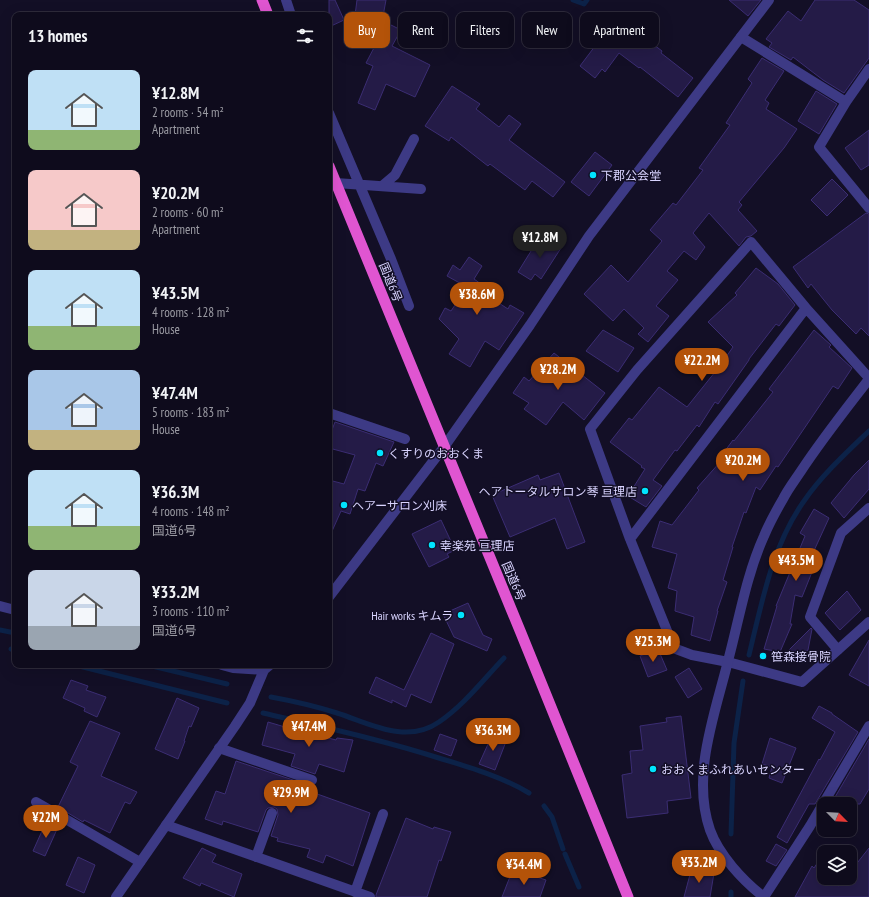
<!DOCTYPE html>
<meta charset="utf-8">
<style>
body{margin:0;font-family:"PT Sans Narrow","Noto Sans JP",sans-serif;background:#1c1929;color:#f1f3f6;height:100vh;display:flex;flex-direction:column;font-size:15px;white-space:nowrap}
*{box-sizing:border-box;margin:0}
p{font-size:13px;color:#9b9ba3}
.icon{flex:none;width:22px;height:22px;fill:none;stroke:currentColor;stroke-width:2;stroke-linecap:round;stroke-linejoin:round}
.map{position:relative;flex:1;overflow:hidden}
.details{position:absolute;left:12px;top:12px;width:320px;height:656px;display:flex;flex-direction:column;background:#0e0b1c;border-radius:8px;box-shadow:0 4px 16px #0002,0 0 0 1px #2e2b3b}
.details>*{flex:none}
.guide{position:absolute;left:344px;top:12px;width:380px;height:36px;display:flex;gap:8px}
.needle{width:26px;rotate:114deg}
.tools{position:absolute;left:817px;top:797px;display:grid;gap:8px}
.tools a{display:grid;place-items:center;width:40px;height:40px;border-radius:8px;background:#0e0b1c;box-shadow:0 4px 16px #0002,0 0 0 1px #2e2b3b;font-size:20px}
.price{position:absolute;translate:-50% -34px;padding:0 9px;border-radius:14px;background:#b45309;color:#fff;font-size:13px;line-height:26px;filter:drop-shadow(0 1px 2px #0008)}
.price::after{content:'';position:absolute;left:50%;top:24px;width:12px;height:9px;margin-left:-6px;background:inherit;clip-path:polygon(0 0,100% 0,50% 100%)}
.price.active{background:#222;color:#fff}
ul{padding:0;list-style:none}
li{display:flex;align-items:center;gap:12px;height:100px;padding:0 16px}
li span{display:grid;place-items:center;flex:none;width:112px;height:80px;border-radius:8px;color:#555}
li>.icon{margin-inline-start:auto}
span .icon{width:48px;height:48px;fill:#fffc;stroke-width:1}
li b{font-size:17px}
h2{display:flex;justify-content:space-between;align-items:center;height:48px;padding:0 16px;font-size:17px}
.tag{padding:0 14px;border-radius:8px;background:#0e0b1c;box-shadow:0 4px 16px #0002,0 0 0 1px #2e2b3b;font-size:14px;line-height:36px}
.tag.active{background:#b45309;color:#fff}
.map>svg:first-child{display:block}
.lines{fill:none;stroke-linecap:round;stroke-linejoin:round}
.stream{stroke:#0c2248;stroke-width:5}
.building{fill:#241b47;stroke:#3b2d73}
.minor{stroke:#3d3a85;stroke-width:10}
.tertiary{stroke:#3d3a85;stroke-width:10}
.trunk{stroke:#e055d1;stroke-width:11}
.poi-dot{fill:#00e5ff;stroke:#130f26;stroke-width:1.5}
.labels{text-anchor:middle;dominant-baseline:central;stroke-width:3;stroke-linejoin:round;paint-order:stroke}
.poi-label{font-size:12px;fill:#d9d4ff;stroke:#130f26;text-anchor:start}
.street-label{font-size:12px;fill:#d9d4ff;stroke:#130f26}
</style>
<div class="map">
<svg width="869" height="897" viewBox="0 0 869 897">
<rect width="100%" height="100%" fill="#130f26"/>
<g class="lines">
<!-- stream -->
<path class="stream" d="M573,0L584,4L587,0
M0,630L15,633
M11,649L15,650
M749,655C762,602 772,546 804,501C822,475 846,453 869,431
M75,665L227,703
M148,665L227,684
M271,697C293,701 315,706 337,713C369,723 406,745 439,722C464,705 483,680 504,658
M263,713C323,727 383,740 442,759C472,768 502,777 529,793
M544,806L552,817L563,849
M731,834L734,743L743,681
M565,854L579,887
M731,897V892"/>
</g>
<!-- building -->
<path class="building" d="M329,0H335L344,20L329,27Z
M357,0H386L381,27L354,23Z
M729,0H761L748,16Z
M815,0H854L869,10V58L844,93L823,80L793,57L791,60L769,47L772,43L766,39L788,11L801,21Z
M617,17L662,51L661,53L693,78L678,97L640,67L639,68L619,53L605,72L602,69L595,78L580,66Z
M387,23L401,30L392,46L430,65L415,97L386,84L375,110L358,103L373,66L366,63Z
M762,58L784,71L765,100L769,103L766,109L797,129L784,148L739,202L742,205L738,210L757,231L751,236L746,237L739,246L709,213L693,233L705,247L696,260L684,251L667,271L678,280L656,306L669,316L648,342L638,334L644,328L624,309L613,321L584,294L611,265L628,282L662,241L650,230L673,203L676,205L703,170L699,168L730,125L726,123L752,83L748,79Z
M452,86L480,104L476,109L499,127L509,115L521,124L509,140L565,182L553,197L532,181L525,190L490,164L488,166L451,137L449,141L425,126Z
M816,91L837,104L819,134L798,121Z
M869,130V165L861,170L845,148Z
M595,152L612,165L589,196L571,182Z
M832,179L848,195L827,216L811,200Z
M866,213L869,214V336L861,328L856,334L832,310L811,284L808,288L793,267Z
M541,235L561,248L541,279L535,274L531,280L518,272Z
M469,257L482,266L474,279L488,289L485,294L508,309L510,305L524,313L499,350L485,341L470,367L449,354L459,339L439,319L445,308L451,311L467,287L447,276L453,265L460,270Z
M756,268L778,284L795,305L779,326L776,324L749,359V360L718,404L715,402L699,427L697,425L677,451L675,450L653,480L662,486L646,507L628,496L645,469L641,467L642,466L610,442L629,418L632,420L659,387L687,407L719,367L733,347L708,322L737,295L735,293Z
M603,330L634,348L618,372L586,351Z
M814,330L831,345L829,347L852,368L838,389L833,386L778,467L776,466L760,490L756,487L746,513L744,512L732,547H733L723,580L727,582L717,611H718L710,641L691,635L694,617L675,611L677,591L668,588L677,554L652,547L660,521L672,525L699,490L697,488L721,461L719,459L733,440L734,441L773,392L769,389Z
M554,353L605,393L584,420L563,402L546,425L524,409L529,403L513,393L524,377L529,381Z
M335,422L394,442L383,466L376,463L365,491L358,489L350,514L341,511L329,538V480L344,484L355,455L329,448V438Z
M869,460V489L844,518L831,503L854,475Z
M559,473L585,542L567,549L555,518L510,537L492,495L538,475L540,480Z
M814,509L829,518L812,555L804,564L812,572L802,597L795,595L790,624H792L780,652L764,649L777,606H776L805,536L800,533Z
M441,520L455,550L447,554L449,557L429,567L412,534Z
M847,591L861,610L840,630L825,613Z
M468,603L483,635L492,639L487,651L454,637L443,614Z
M811,628L812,629L808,650L796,659L783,656Z
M431,633L454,644L431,703L411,694L406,707L392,700V703L369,693L376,677L404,690Z
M869,640V686L849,675Z
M658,649L667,670L648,677L640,656Z
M689,668L702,689L688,698L675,677Z
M71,680L88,686L86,690L106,697L97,717L84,711L85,708L63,698Z
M177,698L199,708L191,727L189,726L184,741H185L178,759L155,749Z
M819,706L832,713V714L858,732L815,804H809L787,843L777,837L819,759L820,760L835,732L812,718Z
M681,716L691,798L667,801L668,813L627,818L622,775L632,773L630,751L643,750L640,726L667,722L666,718Z
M90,721L120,733L101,776L137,792L130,804L125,802L110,833L84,820L83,822L58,807L78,766L70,762Z
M268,722L302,732V731L336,740L337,738L353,740L344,772L319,764L315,774L291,766L295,754L262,745Z
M493,733L507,739L495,770L479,764Z
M440,734L457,740L451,756L434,750Z
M770,738L796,748L782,783L769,778L772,767L762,764Z
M869,739V789L860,804H831Z
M236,761L311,786L309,791L370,813L353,866L326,855L323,863L307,857L310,849L277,841L278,838L271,836L278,815L277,809L274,807L268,808L266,810L258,832L223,821L222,825L205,819L216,791L225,794Z
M406,818L433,829L434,827L451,832L441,861L439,860L427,897H376V895Z
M46,822L58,827L45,856L33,851Z
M776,844L787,850L776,866L766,861Z
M202,848L216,855L212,862L242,874L234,897L201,883L200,886L183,878Z
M869,848V897H795L812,866L814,868L824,853V878H828L839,886L846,878H850V872Z
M78,857L95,865L84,893L66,885Z
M692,867L714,873L710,897H684Z
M513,869L546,880L540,897H502Z"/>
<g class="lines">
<!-- minor -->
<path class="minor" d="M286,0L291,15
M741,37L846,102
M869,69L846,102L819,147L869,208
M329,113L391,259L409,306
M336,183L421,189
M382,186L395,175L414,139
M869,378L806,308L751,242L637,370L590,429L630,539L672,643L676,649L692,655L728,662L802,682L869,622
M329,413L405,439
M630,539L806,308
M838,650L810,617L841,533L869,508
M219,748L312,780
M36,802L140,862
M166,825L370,897
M256,857L272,813
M355,892L383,814
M764,897L810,826L869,726"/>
<!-- tertiary -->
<path class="tertiary" d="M329,597L444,447L530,325L589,236L769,0
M0,606L15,610
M222,665L233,668L264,670
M116,897L235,726L250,703L264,670L270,665
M764,897C743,881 719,855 710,830C691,775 715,714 728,661C739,620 746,576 764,536C769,524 776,511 783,499C788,489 795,480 801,471C822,439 846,409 869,379"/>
<!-- trunk -->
<path class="trunk" d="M262,0L268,15
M329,166L521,633L628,897"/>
</g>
<!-- markers -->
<g class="poi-dot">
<circle cx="593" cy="175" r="4"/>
<circle cx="380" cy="453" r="4"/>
<circle cx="645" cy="491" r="4"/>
<circle cx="344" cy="505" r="4"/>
<circle cx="432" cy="545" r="4"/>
<circle cx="461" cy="615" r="4"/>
<circle cx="763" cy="656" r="4"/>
<circle cx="653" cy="769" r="4"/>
</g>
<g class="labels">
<!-- poi labels -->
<g class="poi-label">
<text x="601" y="175">下郡公会堂</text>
<text x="388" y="453">くすりのおおくま</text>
<text x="637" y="491" text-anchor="end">ヘアトータルサロン琴 亘理店</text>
<text x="352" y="505">ヘアーサロン刈床</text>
<text x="440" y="545">幸楽苑 亘理店</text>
<text x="453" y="615" text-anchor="end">Hair works キムラ</text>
<text x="771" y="656">笹森接骨院</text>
<text x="661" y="769">おおくまふれあいセンター</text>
</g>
<!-- street labels -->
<g class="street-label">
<text transform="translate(391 282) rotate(68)">国道6号</text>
<text transform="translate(514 581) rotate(67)">国道6号</text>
</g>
</g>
</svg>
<div class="tools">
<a><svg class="needle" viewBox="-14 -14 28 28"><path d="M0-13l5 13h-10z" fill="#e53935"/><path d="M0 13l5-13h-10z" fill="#9b9ba3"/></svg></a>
<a><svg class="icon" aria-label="layers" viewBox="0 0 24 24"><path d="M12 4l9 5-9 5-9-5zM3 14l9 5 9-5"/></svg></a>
</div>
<b class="price active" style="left:540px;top:259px">¥12.8M</b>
<b class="price" style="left:477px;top:316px">¥38.6M</b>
<b class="price" style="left:702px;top:382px">¥22.2M</b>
<b class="price" style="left:558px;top:391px">¥28.2M</b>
<b class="price" style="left:743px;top:482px">¥20.2M</b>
<b class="price" style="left:796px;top:582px">¥43.5M</b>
<b class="price" style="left:653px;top:663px">¥25.3M</b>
<b class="price" style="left:309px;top:748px">¥47.4M</b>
<b class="price" style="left:493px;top:752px">¥36.3M</b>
<b class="price" style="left:291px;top:814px">¥29.9M</b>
<b class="price" style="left:46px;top:839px">¥22M</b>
<b class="price" style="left:699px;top:884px">¥33.2M</b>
<b class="price" style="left:524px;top:886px">¥34.4M</b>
<div class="guide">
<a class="tag active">Buy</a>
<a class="tag">Rent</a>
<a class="tag">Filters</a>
<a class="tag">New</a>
<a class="tag">Apartment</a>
</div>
<section class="details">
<h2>13 homes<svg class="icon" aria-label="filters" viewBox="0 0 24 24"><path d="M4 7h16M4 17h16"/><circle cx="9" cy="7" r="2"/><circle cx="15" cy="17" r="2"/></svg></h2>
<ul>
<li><span style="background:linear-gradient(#bfe0f5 75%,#8fb573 0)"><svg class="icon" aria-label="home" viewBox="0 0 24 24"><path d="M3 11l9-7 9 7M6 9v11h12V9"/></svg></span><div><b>¥12.8M</b><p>2 rooms · 54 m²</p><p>Apartment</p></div></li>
<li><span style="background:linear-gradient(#f6c9c9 75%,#c2b280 0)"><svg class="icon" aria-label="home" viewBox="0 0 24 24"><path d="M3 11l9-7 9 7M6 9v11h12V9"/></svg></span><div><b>¥20.2M</b><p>2 rooms · 60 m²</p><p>Apartment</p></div></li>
<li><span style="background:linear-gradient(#bfe0f5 70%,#8fb573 0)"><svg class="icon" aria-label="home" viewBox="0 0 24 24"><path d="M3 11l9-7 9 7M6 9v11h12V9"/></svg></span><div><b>¥43.5M</b><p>4 rooms · 128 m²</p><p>House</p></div></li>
<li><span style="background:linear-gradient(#a9c7e8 75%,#c2b280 0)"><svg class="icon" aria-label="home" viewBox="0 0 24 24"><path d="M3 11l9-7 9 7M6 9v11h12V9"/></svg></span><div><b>¥47.4M</b><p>5 rooms · 183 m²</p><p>House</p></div></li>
<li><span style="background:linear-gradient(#bfe0f5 70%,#8fb573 0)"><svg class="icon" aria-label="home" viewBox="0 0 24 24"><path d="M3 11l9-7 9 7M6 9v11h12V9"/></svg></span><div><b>¥36.3M</b><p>4 rooms · 148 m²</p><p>国道6号</p></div></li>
<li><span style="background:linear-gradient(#c9d6e8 70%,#9aa5b1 0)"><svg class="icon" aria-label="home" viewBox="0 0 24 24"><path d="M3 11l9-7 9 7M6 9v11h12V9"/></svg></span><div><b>¥33.2M</b><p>3 rooms · 110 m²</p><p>国道6号</p></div></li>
</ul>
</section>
</div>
